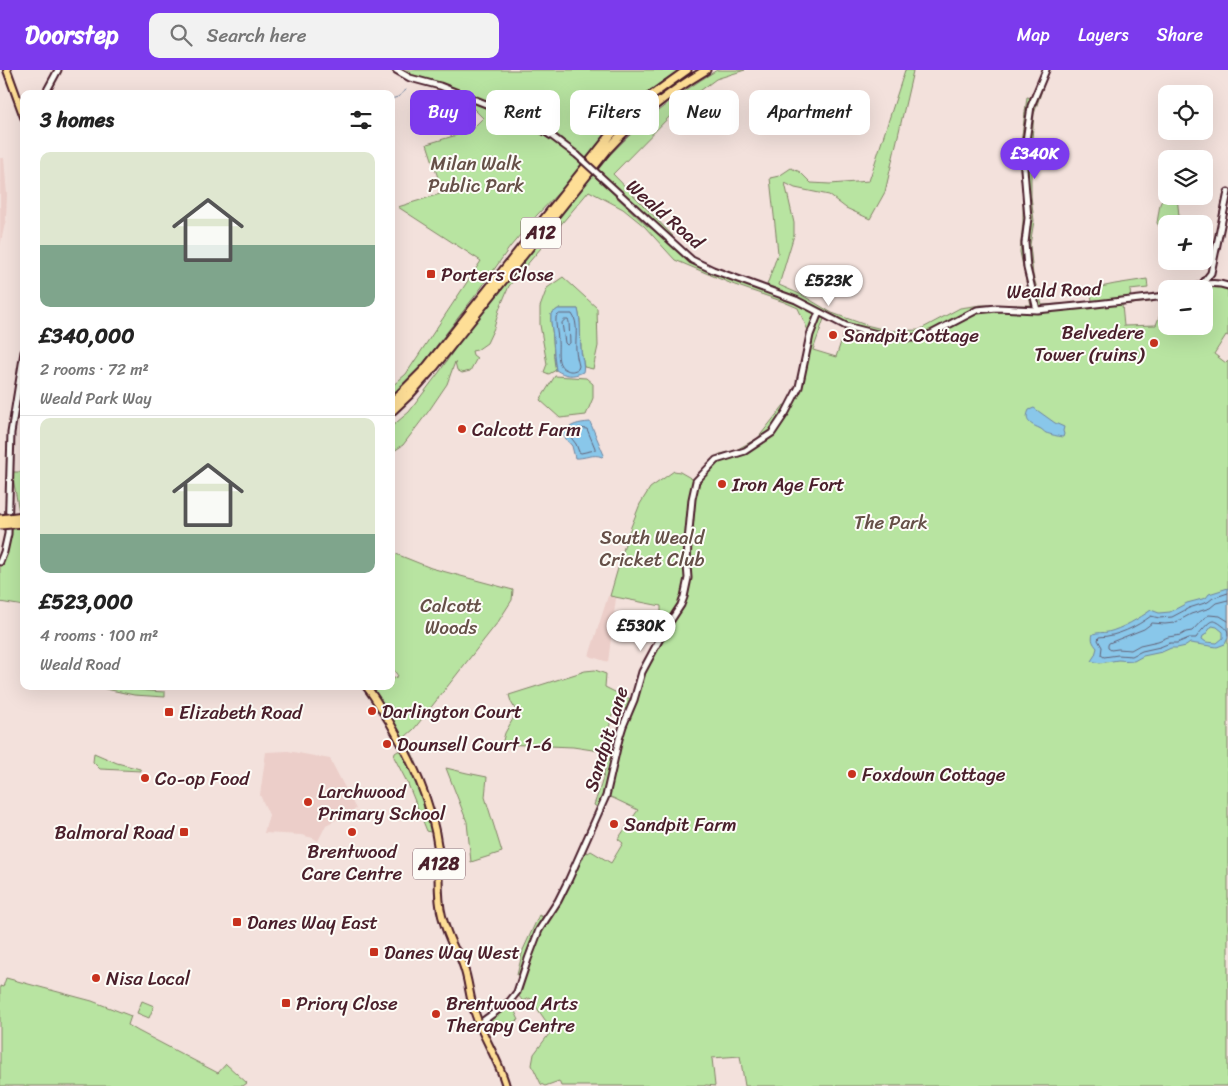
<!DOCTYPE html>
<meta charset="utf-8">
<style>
body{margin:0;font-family:Sriracha,sans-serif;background:#f2f2f2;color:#222;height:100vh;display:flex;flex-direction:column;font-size:19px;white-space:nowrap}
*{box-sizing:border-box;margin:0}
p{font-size:16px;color:#767676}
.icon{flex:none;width:28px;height:28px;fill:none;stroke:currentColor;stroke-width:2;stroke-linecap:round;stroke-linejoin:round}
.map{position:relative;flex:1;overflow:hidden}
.drawer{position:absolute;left:20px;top:20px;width:375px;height:600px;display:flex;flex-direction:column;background:#fff;border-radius:10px;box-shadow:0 5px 20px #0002}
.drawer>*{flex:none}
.guide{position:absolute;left:410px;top:20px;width:475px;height:45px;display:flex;gap:10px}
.fabs{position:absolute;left:1158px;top:15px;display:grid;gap:10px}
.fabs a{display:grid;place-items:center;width:55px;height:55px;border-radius:10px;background:#fff;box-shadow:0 5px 20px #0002;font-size:25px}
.price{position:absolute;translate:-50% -42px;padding:0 11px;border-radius:18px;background:#fff;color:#222;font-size:16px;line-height:32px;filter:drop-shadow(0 1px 2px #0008)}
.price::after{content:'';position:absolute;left:50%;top:30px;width:15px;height:11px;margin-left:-8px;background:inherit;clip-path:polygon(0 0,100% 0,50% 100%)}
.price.active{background:#7c3aed;color:#fff}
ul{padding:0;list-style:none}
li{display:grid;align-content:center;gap:10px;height:265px;padding:0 20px}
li+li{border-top:1px solid #e0e0e0}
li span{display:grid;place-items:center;height:155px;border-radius:10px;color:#555}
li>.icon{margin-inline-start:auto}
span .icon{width:90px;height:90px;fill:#fffc;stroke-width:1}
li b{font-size:21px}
h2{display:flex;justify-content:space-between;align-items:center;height:60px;padding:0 20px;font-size:21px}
.pill{padding:0 18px;border-radius:10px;background:#fff;box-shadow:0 5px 20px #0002;font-size:18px;line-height:45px}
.pill.active{background:#7c3aed;color:#fff}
header{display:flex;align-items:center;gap:30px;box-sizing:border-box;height:70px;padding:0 25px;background:#7c3aed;color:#fff}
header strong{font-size:24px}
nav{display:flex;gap:28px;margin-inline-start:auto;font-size:18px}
.search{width:350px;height:45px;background:#f2f2f2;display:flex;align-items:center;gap:12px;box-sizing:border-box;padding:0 18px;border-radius:10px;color:#767676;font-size:19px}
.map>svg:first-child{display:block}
.built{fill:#eccec9}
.green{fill:#b8e4a1;stroke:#818266;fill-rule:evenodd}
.water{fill:#89c7ea;stroke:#70849e;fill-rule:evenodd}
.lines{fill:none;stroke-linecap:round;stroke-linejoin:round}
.shore{stroke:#636277;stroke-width:1}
.stream{stroke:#70849e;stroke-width:1}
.minor-casing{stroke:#4a1f2b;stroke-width:9}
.major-casing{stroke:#4a1f2b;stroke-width:10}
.highway-casing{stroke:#4a1f2b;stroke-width:11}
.minor{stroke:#fdfcf7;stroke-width:5}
.major{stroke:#fede96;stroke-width:6}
.highway{stroke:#fede96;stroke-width:7}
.minor-bridge-casing{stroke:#4a1f2b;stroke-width:9;stroke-linecap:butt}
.highway-bridge-casing{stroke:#4a1f2b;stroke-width:11;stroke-linecap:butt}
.minor-bridge{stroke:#fdfcf7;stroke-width:5}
.highway-bridge{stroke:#fede96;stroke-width:7}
.poi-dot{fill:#c8321e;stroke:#fdfcf7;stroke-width:2}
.labels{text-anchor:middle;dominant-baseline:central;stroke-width:4;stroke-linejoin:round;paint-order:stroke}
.shield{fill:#fdfcf7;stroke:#806168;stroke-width:1}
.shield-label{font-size:18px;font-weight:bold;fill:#4a1f2b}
.park-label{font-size:19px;fill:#665048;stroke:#fdfcf7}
.street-label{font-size:19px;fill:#4a1f2b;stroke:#fdfcf7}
.poi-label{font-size:19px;fill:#4a1f2b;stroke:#fdfcf7;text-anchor:start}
</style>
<header>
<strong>Doorstep</strong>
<div class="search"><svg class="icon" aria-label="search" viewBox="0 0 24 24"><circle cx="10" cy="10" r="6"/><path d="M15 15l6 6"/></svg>Search here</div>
<nav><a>Map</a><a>Layers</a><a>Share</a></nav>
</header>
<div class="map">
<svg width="1228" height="1016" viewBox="0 0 1228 1016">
<rect width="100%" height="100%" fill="#f3e1dc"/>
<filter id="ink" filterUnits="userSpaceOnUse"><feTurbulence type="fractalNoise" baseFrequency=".02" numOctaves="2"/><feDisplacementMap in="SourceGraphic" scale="10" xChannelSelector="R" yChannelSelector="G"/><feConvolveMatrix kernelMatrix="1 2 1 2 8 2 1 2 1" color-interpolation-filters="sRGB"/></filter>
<g filter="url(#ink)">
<!-- built -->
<path class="built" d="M0,88H4L7,125L6,149L0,176Z
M608,526L616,528L608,592L589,586Z
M288,681L330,689L356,739L326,755L318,771L313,768L301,765L264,763L269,745L260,725L266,682Z"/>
<!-- green -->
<path class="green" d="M396,0H680C661,12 642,25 627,41C612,56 599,72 586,89L558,65L547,58L539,63C555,71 568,81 582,94L561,120L537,145L510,177L481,218L421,296L397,324L391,328V317L406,304L481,191L398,137L443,123L427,74L470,61L483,48L473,38L465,34L468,27L418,11Z
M717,0H745L716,9L681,35L613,104L673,166L671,168L654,154L597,99C632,59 672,27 717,0Z
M905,0H911L913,1L885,122L870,149L846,138L829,125L795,118L785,113L794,153V165L779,215L802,225L832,243L866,255L890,261L919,260L960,238L981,235H1031L1020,182L1023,151V126L1019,88L1027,27L1032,28L1038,17H1043L1034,44L1031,83V126L1034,151L1030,175L1033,205L1042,235L1092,232L1091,219L1115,214L1147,209L1148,218L1130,220L1131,231L1153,229L1151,232L1122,235L1124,256L1156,255L1165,232L1164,229H1166V256H1204V235L1207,236L1210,232L1212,216L1216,210L1228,213V266L1226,265L1214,284L1226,293L1228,291V1016H875L873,1015L871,1016H745L740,986L712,988L715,1016L706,1015L704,1016H561L559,1011L545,1016L541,1014L532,995L534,984L552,960L530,928L523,931L517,924L521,911L517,905L523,880L539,845L546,849L558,831L582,779L588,783L591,781L611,793L623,773L618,769L638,740L613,728L606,726L600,739L594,735C600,718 607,701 606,682L573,677L502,674L505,663L514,647L515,639L511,632L509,625L585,601L595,600L606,604L605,617L623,626L634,630L642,602L664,561L661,549V536L610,526L627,467L640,434L650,418L674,401L680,402L694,410L702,402L706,395L720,384L734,381L758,368L784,335L790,336L799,317L810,265L798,238L784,232L732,214L675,190L644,156L623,139L589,121L509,216L499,240L494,258L487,273L477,280L472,281L473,285L477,288L470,301L462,303L457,300L455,292L447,314L428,342L403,375L391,383V357L409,342L440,301L458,274L591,103L645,154L667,170L683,185L693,192L777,226L778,219L767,215L778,183L770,108L779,106L791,98L800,102L811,113L830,114L869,111ZM825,246L846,257L836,287L813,280ZM630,638L615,683L606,682L605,677L612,645L622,639Z
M1166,123V126H1177L1179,146L1178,150L1192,154H1166V180H1163C1163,170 1163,161 1157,153L1160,134Z
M563,207L597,238L598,276L593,299L584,297L581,280L580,250L578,239H558L551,244C550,253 553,261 553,270C554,280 553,289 556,300L549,304L544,302L547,294L540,255V237L547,218Z
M555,306L586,308L593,314V328L586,345L560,348L540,330Z
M12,402H24V441L19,442Z
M24,456V536L0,532V497L7,481L11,458Z
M391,482L431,498L513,520L512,530L498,552L414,659L405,667L416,692H414L403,677L372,623L382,616H391V610L398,606L391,596Z
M92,616C116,616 141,621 165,622V627L134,625Z
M398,681H402L422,726L424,739L432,760L430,762L427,761L408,714L394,687L395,683Z
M94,683L117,693L140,699L141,701L100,699L93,692Z
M446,698L467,703L487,707L485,727L502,782L471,792L467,752Z
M6,908L92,931L131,946L128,955L138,961L218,1003L226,994L247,1013L243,1016H0V916L3,917Z
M142,931L154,936L149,948L137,943Z
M510,931L519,950L483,963L479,954Z"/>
<!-- water -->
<path class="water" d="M558,239H578C581,252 580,265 581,279C581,287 585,294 583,302C573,307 565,306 556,300C554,289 554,280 553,270C553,261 550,253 551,244Z
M1034,338L1055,353L1064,357L1063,361L1064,364L1063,367C1060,367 1049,364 1046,363C1044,362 1042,359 1039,358C1030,354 1024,351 1029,340Z
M590,352L604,385L602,387C594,383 584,389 575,388L572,376L565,368L562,363C572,354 578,353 590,352Z
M1228,518V568L1225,574L1217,577L1190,573L1186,576L1177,578H1171L1162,582L1143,586L1134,591L1118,590L1100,593L1091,591L1095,585L1097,578C1093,573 1091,570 1093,564C1098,562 1103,563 1108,562C1121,559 1140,548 1151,540L1159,543L1170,542L1187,533L1206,528L1209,524ZM1212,556L1217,557L1223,562V568L1217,573L1206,572L1202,569L1203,566L1205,565Z"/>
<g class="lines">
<!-- shore -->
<path class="shore" d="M560,244H572C579,253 575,269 576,280C576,285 578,291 579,296L578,299C574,301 571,302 567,300C555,296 559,280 558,271C558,263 555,255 556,247Z
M565,250H568L569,252L570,273L567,275L565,273L562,253Z
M579,358L587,359L595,378V380L581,383L579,382L576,374L569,365L573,361Z
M1228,523L1213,528L1208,532L1189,538L1172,547L1159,548L1151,546C1136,557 1118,566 1099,567L1098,570L1102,577L1101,585L1104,587L1118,585L1132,586L1142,581L1160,577L1170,573H1177L1189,568H1196C1198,565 1200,562 1203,559C1211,550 1213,548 1223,556C1227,559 1228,560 1228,566
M1228,530L1216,533L1210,538L1191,544L1174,553L1165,554L1152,553L1144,559L1109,573L1108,575V578L1111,580L1118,579L1131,580L1140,575L1158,571L1168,567L1181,565L1186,562L1192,561L1204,548L1209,545L1220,546L1228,551"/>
<!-- stream -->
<path class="stream" d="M391,29L398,27L406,20"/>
<defs>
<path id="minor" d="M396,0L410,8L440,16L491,36L538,57L553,67L577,85
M45,24L58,0
M600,106L692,190L713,200L796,230L846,256L885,266L912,268L931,264L977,240L997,238L1037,240L1087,235L1166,226
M1203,213L1211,203L1228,122
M1190,219C1203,214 1214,211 1228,216
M1037,240L1027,198L1025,173L1028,148L1024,99L1025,78L1031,36L1046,0
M0,492L4,482L8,464L11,363L24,282
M479,954L509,932L517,922L528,889L539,860L558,831L569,809L606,726L619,669L623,656L634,630L642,602L664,561L681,535L684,527L688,508L687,495L688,471L692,429L696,411L716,390L745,381L772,363L786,342L799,317L810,265L819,242"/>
<path id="major" d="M7,0L24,47
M366,616C375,627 381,639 389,651C412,691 432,732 438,778C440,800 436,824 442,846C445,857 449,868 454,878C458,883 461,888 463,895C469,910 469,927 475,943C483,968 499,990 506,1016"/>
<path id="highway" d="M391,333L425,299L610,66L629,45L652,25L687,0
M391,342L410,324L434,297L607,80C635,49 669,22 706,0"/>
</defs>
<!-- minor casing -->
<use href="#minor" class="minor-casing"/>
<!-- major casing -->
<use href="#major" class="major-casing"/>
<!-- highway casing -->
<use href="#highway" class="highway-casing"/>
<!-- minor -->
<use href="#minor" class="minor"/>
<!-- major -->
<use href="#major" class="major"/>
<!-- highway -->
<use href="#highway" class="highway"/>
<defs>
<path id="minor-bridge" d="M577,85L600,106"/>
<path id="highway-bridge" d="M0,449L24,446
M0,455L24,453"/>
</defs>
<!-- minor-bridge casing -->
<use href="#minor-bridge" class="minor-bridge-casing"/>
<!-- highway-bridge casing -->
<use href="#highway-bridge" class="highway-bridge-casing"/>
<!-- minor-bridge -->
<use href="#minor-bridge" class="minor-bridge"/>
<!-- highway-bridge -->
<use href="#highway-bridge" class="highway-bridge"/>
</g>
</g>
<!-- markers -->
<g class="poi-dot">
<rect x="426" y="199" width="10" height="10" rx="2.5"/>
<circle cx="833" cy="265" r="5"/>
<circle cx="1154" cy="273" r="5"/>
<circle cx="462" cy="359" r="5"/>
<circle cx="722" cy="414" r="5"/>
<circle cx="372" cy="641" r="5"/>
<rect x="164" y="637" width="10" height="10" rx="2.5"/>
<circle cx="387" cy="674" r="5"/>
<circle cx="852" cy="704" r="5"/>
<circle cx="145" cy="708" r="5"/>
<circle cx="308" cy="732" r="5"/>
<circle cx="614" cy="754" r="5"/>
<rect x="179" y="757" width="10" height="10" rx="2.5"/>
<circle cx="352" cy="762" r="5"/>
<rect x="232" y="847" width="10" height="10" rx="2.5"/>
<rect x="369" y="877" width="10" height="10" rx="2.5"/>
<circle cx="96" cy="908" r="5"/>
<rect x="281" y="928" width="10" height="10" rx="2.5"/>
<circle cx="436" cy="944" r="5"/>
</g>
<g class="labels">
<!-- shield labels -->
<g class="shield">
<rect x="521" y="147.5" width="40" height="31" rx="4"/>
<rect x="413" y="778.5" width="52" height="31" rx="4"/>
</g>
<g class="shield-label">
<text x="541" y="163">A12</text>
<text x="439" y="794">A128</text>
</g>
<!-- park labels -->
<g class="park-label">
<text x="476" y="93">Milan Walk<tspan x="476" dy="22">Public Park</tspan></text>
<text x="891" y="452">The Park</text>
<text x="652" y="467">South Weald<tspan x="652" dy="22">Cricket Club</tspan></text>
<text x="451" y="535">Calcott<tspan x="451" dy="22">Woods</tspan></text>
</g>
<!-- street labels -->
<g class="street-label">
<text transform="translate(665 144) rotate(41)">Weald Road</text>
<text transform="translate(1054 220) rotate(-2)">Weald Road</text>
<text transform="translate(606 669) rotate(-73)">Sandpit Lane</text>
</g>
<!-- poi labels -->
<g class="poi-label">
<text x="441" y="204">Porters Close</text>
<text x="1144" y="262" text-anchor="end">Belvedere<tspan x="1144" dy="22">Tower (ruins)</tspan></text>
<text x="843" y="265">Sandpit Cottage</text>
<text x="472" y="359">Calcott Farm</text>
<text x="732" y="414">Iron Age Fort</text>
<text x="382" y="641">Darlington Court</text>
<text x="179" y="642">Elizabeth Road</text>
<text x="397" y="674">Dounsell Court 1-6</text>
<text x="862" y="704">Foxdown Cottage</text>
<text x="155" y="708">Co-op Food</text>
<text x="318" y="721">Larchwood<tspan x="318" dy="22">Primary School</tspan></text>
<text x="624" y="754">Sandpit Farm</text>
<text x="174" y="762" text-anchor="end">Balmoral Road</text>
<text x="352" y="781" text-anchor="middle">Brentwood<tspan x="352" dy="22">Care Centre</tspan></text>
<text x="247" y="852">Danes Way East</text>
<text x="384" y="882">Danes Way West</text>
<text x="106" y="908">Nisa Local</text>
<text x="296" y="933">Priory Close</text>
<text x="446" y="933">Brentwood Arts<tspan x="446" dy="22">Therapy Centre</tspan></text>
</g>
</g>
</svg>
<div class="fabs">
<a><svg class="icon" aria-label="locate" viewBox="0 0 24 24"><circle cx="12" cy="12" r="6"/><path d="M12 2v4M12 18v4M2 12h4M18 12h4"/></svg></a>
<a><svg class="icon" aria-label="layers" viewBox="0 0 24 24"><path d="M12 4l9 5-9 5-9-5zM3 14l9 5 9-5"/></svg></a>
<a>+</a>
<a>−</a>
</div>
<b class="price active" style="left:1035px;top:110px">£340K</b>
<b class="price" style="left:829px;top:237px">£523K</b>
<b class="price" style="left:641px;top:582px">£530K</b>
<div class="guide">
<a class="pill active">Buy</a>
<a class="pill">Rent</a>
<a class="pill">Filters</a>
<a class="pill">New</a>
<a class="pill">Apartment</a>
</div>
<section class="drawer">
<h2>3 homes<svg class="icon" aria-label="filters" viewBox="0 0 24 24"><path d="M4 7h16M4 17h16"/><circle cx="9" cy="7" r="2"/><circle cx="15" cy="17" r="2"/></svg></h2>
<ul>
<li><span style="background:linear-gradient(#dfe7d0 60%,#7fa58c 0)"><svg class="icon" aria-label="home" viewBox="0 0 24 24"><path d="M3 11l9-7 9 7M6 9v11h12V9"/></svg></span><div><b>£340,000</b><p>2 rooms · 72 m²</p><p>Weald Park Way</p></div></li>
<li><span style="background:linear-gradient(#dfe7d0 75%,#7fa58c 0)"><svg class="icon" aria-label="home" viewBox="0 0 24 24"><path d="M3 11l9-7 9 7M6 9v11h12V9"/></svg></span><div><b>£523,000</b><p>4 rooms · 100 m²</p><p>Weald Road</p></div></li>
</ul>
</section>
</div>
